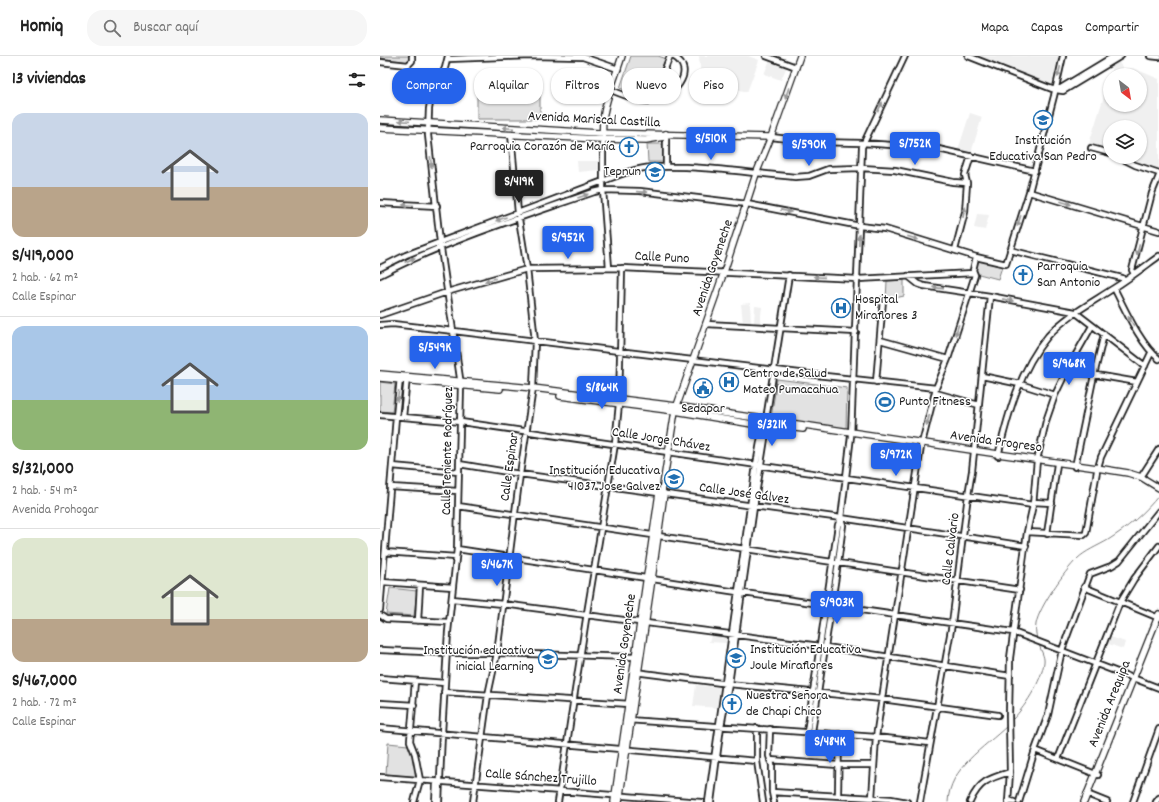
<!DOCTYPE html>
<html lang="es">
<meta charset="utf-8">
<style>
body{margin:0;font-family:Dekko,sans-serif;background:#f6f6f6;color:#222;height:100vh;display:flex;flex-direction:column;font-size:15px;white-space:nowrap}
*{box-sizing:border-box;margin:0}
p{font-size:13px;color:#767676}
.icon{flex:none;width:22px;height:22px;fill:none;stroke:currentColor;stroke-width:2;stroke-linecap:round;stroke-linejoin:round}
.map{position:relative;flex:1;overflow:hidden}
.panel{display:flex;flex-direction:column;background:#fff;width:380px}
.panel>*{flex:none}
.guide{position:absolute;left:12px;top:12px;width:380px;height:36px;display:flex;gap:8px}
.needle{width:26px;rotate:149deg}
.tools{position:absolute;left:723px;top:12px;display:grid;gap:8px}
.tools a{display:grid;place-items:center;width:44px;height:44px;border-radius:50%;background:#fff;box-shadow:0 1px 3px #0004;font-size:20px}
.price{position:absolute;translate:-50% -34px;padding:0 9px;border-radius:4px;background:#2563eb;color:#fff;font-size:13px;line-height:26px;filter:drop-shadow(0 1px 2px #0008)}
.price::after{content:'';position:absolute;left:50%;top:24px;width:12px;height:9px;margin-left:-6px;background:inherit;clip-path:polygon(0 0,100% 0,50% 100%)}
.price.active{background:#222;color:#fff}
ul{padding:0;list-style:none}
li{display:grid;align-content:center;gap:8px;height:212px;padding:0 12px}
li+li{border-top:1px solid #e0e0e0}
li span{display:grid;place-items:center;height:124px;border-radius:12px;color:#555}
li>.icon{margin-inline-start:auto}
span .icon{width:72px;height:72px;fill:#fffc;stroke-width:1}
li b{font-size:17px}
h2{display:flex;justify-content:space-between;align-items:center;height:48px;padding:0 12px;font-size:17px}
.tag{padding:0 14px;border-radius:16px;background:#fff;box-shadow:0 1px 3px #0004;font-size:14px;line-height:36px}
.tag.active{background:#2563eb;color:#fff}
header{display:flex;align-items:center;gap:24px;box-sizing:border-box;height:56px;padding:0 20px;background:#fff;border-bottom:1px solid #e0e0e0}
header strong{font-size:19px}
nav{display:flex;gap:22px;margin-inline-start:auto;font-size:14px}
.search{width:280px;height:36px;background:#f6f6f6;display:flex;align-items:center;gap:10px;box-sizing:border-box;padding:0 14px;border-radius:16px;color:#767676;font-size:15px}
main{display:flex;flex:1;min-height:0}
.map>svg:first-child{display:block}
.built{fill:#f0f0f0}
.green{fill:#e2e2e2;stroke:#7f7f7f}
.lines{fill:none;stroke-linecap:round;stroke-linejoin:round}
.stream{stroke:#7a7a7a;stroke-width:1}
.minor-casing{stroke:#1c1c1c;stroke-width:8}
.major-casing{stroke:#1c1c1c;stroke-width:8}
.minor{stroke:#fff;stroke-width:4.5}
.major{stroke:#fff;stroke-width:5.5}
.oneway{fill:#999}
.labels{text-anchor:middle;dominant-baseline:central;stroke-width:3;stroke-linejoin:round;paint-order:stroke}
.street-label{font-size:14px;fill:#1c1c1c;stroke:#fff}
.poi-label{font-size:14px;fill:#1c1c1c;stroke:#fff;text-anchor:start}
</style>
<header>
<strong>Homiq</strong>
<div class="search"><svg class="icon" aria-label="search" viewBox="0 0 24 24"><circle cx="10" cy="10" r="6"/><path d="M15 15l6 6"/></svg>Buscar aquí</div>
<nav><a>Mapa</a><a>Capas</a><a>Compartir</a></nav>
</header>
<main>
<section class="panel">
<h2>13 viviendas<svg class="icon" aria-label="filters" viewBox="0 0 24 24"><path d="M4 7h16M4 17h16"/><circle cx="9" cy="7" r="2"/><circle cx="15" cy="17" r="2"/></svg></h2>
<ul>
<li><span style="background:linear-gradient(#c9d6e8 60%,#b9a48a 0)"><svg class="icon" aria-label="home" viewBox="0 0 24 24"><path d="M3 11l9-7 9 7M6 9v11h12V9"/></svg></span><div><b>S/419,000</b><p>2 hab. · 62 m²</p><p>Calle Espinar</p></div></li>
<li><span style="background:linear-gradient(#a9c7e8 60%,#8fb573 0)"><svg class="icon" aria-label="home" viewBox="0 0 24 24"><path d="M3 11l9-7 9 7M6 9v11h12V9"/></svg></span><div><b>S/321,000</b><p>2 hab. · 54 m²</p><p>Avenida Prohogar</p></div></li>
<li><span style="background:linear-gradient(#dfe7d0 65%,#b9a48a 0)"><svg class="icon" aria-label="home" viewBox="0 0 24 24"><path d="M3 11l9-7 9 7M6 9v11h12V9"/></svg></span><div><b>S/467,000</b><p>2 hab. · 72 m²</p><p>Calle Espinar</p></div></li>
</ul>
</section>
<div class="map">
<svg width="779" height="746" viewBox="0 0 779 746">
<rect width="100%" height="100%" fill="#fff"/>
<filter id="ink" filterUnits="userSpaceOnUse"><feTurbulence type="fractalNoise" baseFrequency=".025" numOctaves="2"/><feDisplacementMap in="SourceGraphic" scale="8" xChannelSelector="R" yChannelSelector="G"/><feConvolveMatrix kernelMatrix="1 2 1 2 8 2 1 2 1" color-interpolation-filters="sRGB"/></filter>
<g filter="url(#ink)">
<!-- built -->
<path class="built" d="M319,0H368L379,4L367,36L321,23Z
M593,0H679L671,30Z
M390,4L407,10L401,24L384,18Z
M737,4L743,12H753L779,23V114L759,108L744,101H760V71H730V94L708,91L730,21V49H760V19H730L732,8Z
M590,57L602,61L591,97L578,94Z
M197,105H218L219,114L198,116Z
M597,158L609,159L605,174L594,172Z
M370,247L371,267H363L361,248Z
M375,250L382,251L380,268L374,267Z
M331,580L348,582L347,587L329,586Z
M728,580L745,586L743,593L726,587Z
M316,629L341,632L338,652L313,650Z"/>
<!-- green -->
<path class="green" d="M0,0H30V5L29,6L0,2Z
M251,0H278L287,3C283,16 279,39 261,39C255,39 246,34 240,32Z
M97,26H160V63H97Z
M54,71L165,77V79L54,72Z
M267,88H284V106H268Z
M218,129V131L143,158V155Z
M599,204L622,211L618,223L595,217Z
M524,224V240L506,244L507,225Z
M397,323L467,332L466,373L391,362Z
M0,326L15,328L12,356L0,355Z
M10,532L37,535L34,560L6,558Z
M8,687L28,689C34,697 39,711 36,721L6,718Z"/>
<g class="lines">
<!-- stream -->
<path class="stream" d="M657,583C656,578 655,574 656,568C659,551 684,516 697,503C705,495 718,490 728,484C747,472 765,457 779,439
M630,666C644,653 662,625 664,606C665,601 660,593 659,588
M568,746C569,712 604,692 627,670"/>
<defs>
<path id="minor" d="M386,0L416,11
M588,0L672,33L681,32L734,0
M770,0L779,1
M68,3L152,0L203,1L238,13
M0,6L28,9L32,5V0
M231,34C241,38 259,46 270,45C292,43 319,15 293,0
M676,34L683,35L741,0
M261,44L278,31L290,0
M391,81L434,86L483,87L554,92L655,115
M223,83V134L229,212
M711,92L730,97
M739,101L755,109L779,117
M286,111V78
M649,136L779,175
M0,147L57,150
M575,194L585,156L587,127L585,119L591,100
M630,194L742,222L744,225
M0,212L26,199L60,186L223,125C239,119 256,112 273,111C319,109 370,117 415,121L429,120L448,113L481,112L515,114L573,126L587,127
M754,218L752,214L772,137L779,120
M0,219C68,184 142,161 214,136L223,134L260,135L367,148L480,170L505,173L596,201L626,208L649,136L674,40L683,0
M528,220L538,228L544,230L610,240L695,256L765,310
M734,232C745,253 760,288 779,303
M0,259L67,236L147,213L242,212L478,223L593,217
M326,268L476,276
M0,269L13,268L74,275L436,319L556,332
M500,284L568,303
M687,314L757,326
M602,320L640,328L675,339
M496,326L503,244
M556,337L599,349
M0,359L81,366L653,449
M23,361L27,321
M618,400C628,358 640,313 668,280C686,260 711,247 734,232C750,222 764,211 779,200
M79,408L140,418L461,462L646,490
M12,410L79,416
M695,411L714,319L724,278
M761,421L779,393
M10,431L78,435
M653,446L672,447
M78,450L640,534
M647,476L704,479L706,477L717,415L721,401L771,297
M667,478L677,408
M77,493L357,536L633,576L779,632
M5,496L76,501
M2,526L73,531
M704,531L779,562
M72,543L123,548L440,590L630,620
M0,554L16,361L20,322
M0,559L6,563L69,566
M38,565L40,529
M0,594L67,597H117L255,601
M255,616L349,628L502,643L618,659
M0,622L65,627
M64,636L250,648
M0,647L34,649
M248,664L496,681L550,687
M0,672L377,705
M377,672V705L383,746
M390,673L389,700L392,709V736L394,746
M427,676L458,469L461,462L471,380L482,91L525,0
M432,676L458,507L463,469L461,462
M655,694L718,719
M678,703L740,546L754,523L779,490
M390,704L458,709H494
M0,721L321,746
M392,736L511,743L527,746
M707,738L727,746
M458,739L459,678
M492,742L496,681L541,391L556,332L568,303L595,219L593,214L596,201
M628,744L634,746
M34,746L40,724L35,698L30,685L35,625
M55,746L56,729L59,726
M59,746L62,677L68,576L77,493L81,329L60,186L48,79L49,53L51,41L54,33L65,12L68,0
M93,746L108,639L117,597L140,418L153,332L155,285L147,213L138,157L131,78
M178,746L206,563L235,388L239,348L242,212
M328,746L376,409L384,364L386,361
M331,746L341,670L349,628L374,451L388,364L387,357L409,219
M540,746L572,568L588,439L592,415L610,240
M590,746C599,725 610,722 630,716
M628,746L630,716L629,660L630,602L647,476L653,449L657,404L666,365L675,339L687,314L712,270
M639,746L655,694L668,659L682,594L710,518L731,510L739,505L779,455
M753,746L779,673
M776,746L779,742"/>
<path id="major" d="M0,64L219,77L391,81
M0,72L219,83L266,84L284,81L286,78
M223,81C220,53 234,26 242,0
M0,318L153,332L296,350L618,398L717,412L748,417L761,421L779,432
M0,322L120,333
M180,340L295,355L378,369H392L423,373
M234,746L279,437L282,435L295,355L344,216L376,118L391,81L420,0
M239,746L272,523L284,438L282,435
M704,746L779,558"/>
</defs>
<!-- minor casing -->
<use href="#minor" class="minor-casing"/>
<!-- major casing -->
<use href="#major" class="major-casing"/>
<!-- minor -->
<use href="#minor" class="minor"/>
<!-- major -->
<use href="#major" class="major"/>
</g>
<!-- one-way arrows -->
<defs><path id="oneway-solid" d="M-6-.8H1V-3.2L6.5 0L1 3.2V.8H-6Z"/></defs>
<g class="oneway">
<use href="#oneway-solid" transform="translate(679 16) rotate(103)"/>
<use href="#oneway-solid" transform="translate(407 37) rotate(109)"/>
<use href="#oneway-solid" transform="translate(500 51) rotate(-64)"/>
<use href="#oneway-solid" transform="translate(24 65) rotate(-176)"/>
<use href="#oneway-solid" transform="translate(128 72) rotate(-176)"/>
<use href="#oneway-solid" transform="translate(51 106) rotate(83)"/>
<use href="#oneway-solid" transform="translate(262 136) rotate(5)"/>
<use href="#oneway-solid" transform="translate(203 140) rotate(-20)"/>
<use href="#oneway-solid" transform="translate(686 147) rotate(17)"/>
<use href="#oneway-solid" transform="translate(28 149) rotate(-177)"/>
<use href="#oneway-solid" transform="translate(406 155) rotate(11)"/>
<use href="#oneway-solid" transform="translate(584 156) rotate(-80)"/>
<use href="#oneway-solid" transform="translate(121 163) rotate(160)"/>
<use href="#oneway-solid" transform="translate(639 165) rotate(108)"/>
<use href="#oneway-solid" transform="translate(533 182) rotate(17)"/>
<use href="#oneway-solid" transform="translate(479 184) rotate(-88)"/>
<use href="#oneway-solid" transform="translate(758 194) rotate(105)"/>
<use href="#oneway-solid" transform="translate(30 204) rotate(-24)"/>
<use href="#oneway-solid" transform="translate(439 221) rotate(-176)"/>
<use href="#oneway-solid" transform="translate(110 224) rotate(164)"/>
<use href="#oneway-solid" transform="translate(558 232) rotate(-172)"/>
<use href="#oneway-solid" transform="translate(628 244) rotate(11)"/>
<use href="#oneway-solid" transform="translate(751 265) rotate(-120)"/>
<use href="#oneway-solid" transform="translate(577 274) rotate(108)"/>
<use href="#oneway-solid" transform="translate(18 340) rotate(97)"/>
<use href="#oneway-solid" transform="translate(548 364) rotate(105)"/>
</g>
</g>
<!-- icons -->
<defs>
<symbol id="school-ring" viewBox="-11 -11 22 22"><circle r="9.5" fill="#fff" stroke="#1f6fb2" stroke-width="1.5"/><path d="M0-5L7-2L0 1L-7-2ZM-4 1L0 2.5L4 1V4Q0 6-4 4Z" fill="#1f6fb2"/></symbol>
<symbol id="church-ring" viewBox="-11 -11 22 22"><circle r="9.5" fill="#fff" stroke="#1f6fb2" stroke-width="1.5"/><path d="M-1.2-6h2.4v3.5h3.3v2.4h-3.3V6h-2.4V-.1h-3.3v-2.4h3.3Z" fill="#1f6fb2"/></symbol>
<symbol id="hospital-ring" viewBox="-11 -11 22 22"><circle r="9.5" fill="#fff" stroke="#1f6fb2" stroke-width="1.5"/><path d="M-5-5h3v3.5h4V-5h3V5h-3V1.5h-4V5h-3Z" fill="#1f6fb2"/></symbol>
<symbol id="civic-ring" viewBox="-11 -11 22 22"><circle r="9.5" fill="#fff" stroke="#1f6fb2" stroke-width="1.5"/><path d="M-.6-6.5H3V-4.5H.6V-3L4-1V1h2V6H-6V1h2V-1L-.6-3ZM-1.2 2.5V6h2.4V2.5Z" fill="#1f6fb2"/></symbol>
<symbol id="stadium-ring" viewBox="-11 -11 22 22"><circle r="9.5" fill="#fff" stroke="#1f6fb2" stroke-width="1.5"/><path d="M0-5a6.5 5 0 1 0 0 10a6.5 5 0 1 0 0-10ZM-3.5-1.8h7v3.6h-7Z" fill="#1f6fb2"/></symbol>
</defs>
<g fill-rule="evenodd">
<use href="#school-ring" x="652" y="53" width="22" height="22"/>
<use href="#church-ring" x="238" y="80" width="22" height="22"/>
<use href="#school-ring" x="264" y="105" width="22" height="22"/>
<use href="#church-ring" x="632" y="208" width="22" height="22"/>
<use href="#hospital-ring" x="450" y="241" width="22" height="22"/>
<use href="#hospital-ring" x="338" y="315" width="22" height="22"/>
<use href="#civic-ring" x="312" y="321" width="22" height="22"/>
<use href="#stadium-ring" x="494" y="335" width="22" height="22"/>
<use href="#school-ring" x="283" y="412" width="22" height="22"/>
<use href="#school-ring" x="345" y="591" width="22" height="22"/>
<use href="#school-ring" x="157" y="592" width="22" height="22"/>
<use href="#church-ring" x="341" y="637" width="22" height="22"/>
</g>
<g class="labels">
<!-- street labels -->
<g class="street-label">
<text transform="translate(214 64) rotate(3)">Avenida Mariscal Castilla</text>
<text transform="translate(282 202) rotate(3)">Calle Puno</text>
<text transform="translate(333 212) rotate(-71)">Avenida Goyeneche</text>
<text transform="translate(281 384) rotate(9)">Calle Jorge Chávez</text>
<text transform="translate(616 386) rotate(8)">Avenida Progreso</text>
<text transform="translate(68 395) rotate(-89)">Calle Teniente Rodríguez</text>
<text transform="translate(130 411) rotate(-82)">Calle Espinar</text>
<text transform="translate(364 438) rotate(8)">Calle José Gálvez</text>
<text transform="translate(571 493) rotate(-83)">Calle Calvario</text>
<text transform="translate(245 588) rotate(-82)">Avenida Goyeneche</text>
<text transform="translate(730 648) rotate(-68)">Avenida Arequipa</text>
<text transform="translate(161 722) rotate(4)">Calle Sánchez Trujillo</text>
</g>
<!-- poi labels -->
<g class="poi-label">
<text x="663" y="85" text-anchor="middle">Institución<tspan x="663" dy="16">Educativa San Pedro</tspan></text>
<text x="235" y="91" text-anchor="end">Parroquia Corazón de María</text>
<text x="261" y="116" text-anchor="end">Tepnun</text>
<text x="657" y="211">Parroquia<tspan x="657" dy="16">San Antonio</tspan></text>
<text x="475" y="244">Hospital<tspan x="475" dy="16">Miraflores 3</tspan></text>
<text x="363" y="318">Centro de Salud<tspan x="363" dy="16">Mateo Pumacahua</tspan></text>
<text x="519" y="346">Punto Fitness</text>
<text x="323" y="353" text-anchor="middle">Sedapar</text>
<text x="280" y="415" text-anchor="end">Institución Educativa<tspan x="280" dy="16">41037 Jose Galvez</tspan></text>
<text x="370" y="594">Institución Educativa<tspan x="370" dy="16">Joule Miraflores</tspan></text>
<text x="154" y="595" text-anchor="end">Institución educativa<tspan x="154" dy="16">inicial Learning</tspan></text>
<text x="366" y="640">Nuestra Señora<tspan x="366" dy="16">de Chapi Chico</tspan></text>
</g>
</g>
</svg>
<div class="tools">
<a><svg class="needle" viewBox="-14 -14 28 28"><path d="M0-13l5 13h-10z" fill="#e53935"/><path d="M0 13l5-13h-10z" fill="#767676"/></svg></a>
<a><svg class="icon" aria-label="layers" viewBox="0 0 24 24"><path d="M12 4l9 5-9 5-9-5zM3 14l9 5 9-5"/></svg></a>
</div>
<b class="price" style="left:331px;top:105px">S/510K</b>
<b class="price" style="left:535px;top:110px">S/752K</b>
<b class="price" style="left:429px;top:111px">S/590K</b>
<b class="price active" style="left:139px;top:148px">S/419K</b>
<b class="price" style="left:188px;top:204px">S/952K</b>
<b class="price" style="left:55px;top:314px">S/549K</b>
<b class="price" style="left:689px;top:330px">S/968K</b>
<b class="price" style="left:222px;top:354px">S/864K</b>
<b class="price" style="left:392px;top:391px">S/321K</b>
<b class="price" style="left:516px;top:421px">S/972K</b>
<b class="price" style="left:117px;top:531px">S/467K</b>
<b class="price" style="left:457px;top:569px">S/903K</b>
<b class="price" style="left:450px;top:708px">S/484K</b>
<div class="guide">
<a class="tag active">Comprar</a>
<a class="tag">Alquilar</a>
<a class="tag">Filtros</a>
<a class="tag">Nuevo</a>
<a class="tag">Piso</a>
</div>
</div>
</main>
